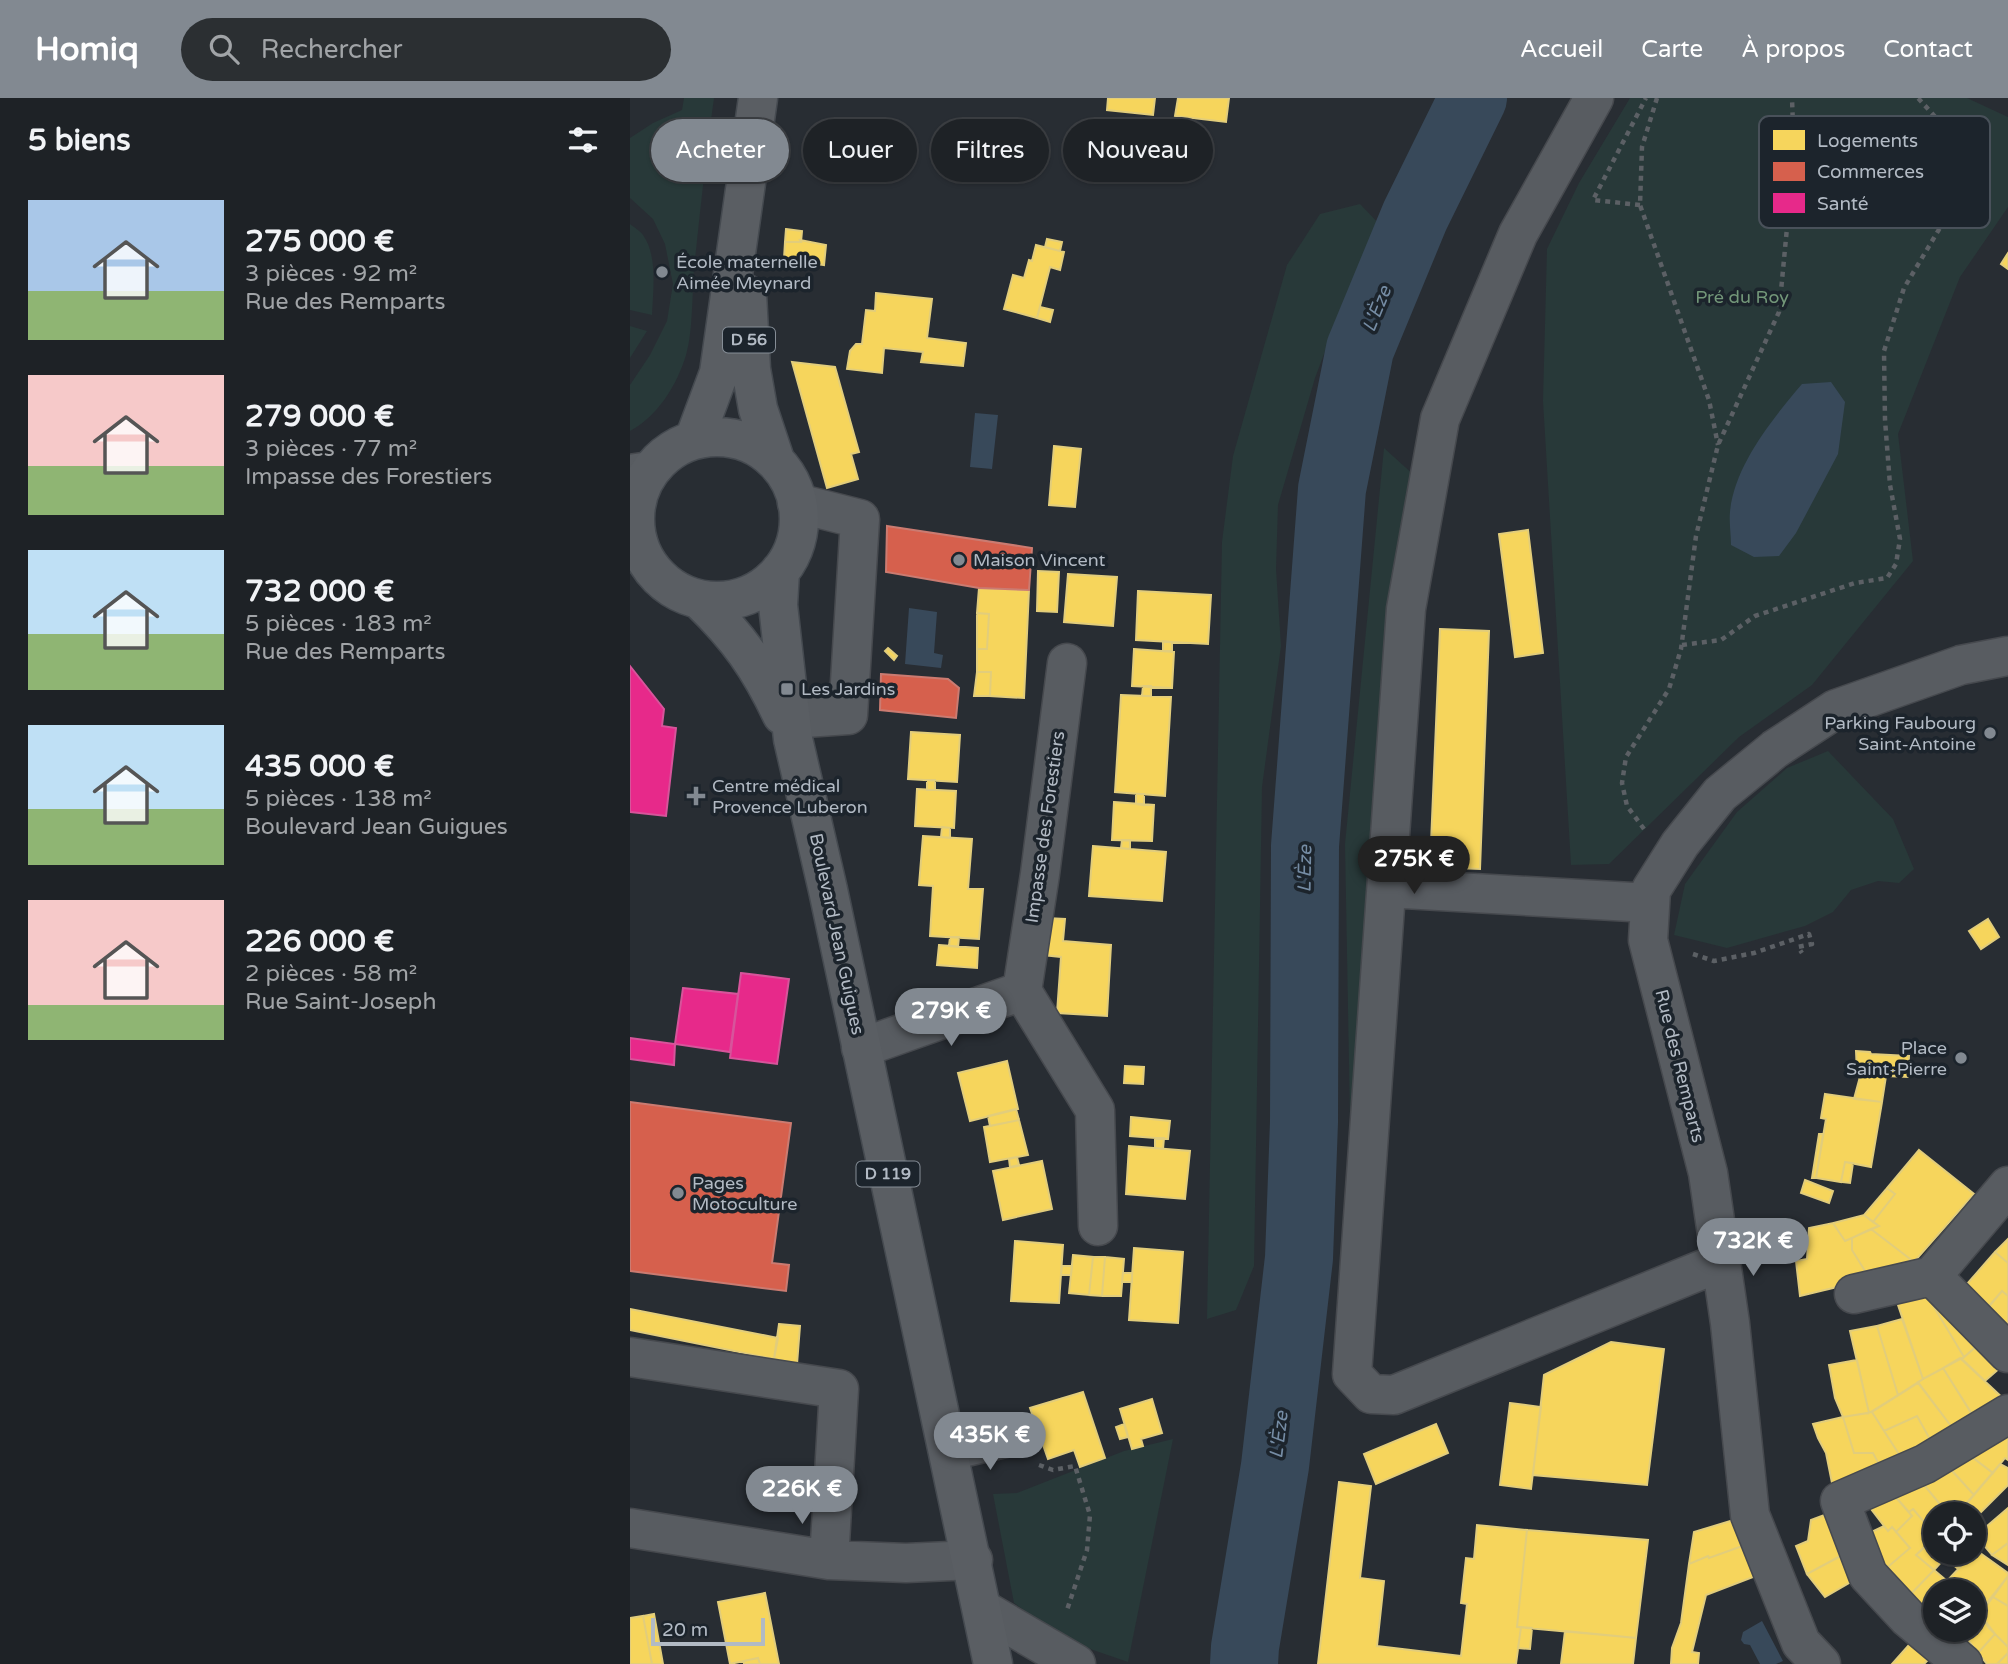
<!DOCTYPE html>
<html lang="fr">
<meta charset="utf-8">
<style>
body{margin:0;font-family:"Varela Round",sans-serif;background:#2b2f32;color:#f1f3f6;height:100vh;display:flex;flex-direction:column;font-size:26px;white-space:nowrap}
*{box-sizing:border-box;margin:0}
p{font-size:23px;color:#a1a4a7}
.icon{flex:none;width:38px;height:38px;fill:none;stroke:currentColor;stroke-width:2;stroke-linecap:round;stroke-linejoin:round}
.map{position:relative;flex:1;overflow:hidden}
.panel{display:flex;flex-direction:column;background:#1e2226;width:630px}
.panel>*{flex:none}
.top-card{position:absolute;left:21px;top:21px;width:665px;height:63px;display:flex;gap:14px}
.buttons{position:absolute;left:1293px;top:1404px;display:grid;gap:14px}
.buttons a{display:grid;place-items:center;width:63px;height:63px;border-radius:50%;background:#1e2226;box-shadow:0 2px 5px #0004,0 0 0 2px #3c3f43;font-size:35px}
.scale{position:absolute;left:21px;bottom:18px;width:114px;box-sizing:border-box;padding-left:7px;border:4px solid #b2bac4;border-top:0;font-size:19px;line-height:24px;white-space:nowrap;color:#b2bac4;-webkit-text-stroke:5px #1c242c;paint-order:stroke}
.price{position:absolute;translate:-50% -60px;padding:0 16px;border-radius:24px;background:#828991;color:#fff;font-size:23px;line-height:46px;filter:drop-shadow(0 2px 4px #0008)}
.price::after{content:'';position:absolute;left:50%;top:42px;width:21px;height:16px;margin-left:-10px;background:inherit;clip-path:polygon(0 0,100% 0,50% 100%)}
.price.selected{background:#222;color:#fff}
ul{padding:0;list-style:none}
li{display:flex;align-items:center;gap:21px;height:175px;padding:0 28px}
li span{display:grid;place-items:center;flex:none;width:196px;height:140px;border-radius:0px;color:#555}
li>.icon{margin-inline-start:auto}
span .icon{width:84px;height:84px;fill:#fffc;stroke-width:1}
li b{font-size:30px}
h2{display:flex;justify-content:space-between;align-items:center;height:84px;padding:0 28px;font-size:30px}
.pill{padding:0 24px;border-radius:32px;background:#1e2226;box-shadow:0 2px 5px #0004,0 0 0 2px #3c3f43;font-size:24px;line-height:63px}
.pill.selected{background:#828991;color:#fff}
header{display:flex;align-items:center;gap:42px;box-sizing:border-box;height:98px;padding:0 35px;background:#828991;color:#fff}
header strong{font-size:33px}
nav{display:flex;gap:38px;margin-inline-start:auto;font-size:24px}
.search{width:490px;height:63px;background:#2b2f32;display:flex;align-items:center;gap:18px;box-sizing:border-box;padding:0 24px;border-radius:38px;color:#a1a4a7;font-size:26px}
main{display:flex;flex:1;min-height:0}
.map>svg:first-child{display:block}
.green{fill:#283939}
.water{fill:#38495a}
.homes{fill:#f6d55c;stroke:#e2cd7b;stroke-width:2}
.shops{fill:#d6604d;stroke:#cb7b71;stroke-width:2}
.health{fill:#e7298a;stroke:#d7549b;stroke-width:2}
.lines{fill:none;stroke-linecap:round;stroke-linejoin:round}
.river{stroke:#38495a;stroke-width:68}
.minor-casing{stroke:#46494e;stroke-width:41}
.major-casing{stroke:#454a50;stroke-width:41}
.path{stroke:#5c6065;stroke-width:4.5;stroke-dasharray:5 5;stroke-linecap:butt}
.minor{stroke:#585c61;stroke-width:38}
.major{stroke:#5a5e63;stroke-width:38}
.poi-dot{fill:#828991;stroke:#1c242c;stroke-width:2.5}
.labels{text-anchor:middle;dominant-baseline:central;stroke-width:7;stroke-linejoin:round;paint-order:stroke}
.shield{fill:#1c242c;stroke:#858d96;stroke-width:2}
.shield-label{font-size:16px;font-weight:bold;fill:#b2bac4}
.poi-label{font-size:18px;fill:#b2bac4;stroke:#1c242c;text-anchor:start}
.park-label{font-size:18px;fill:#739779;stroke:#1c242c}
.street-label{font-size:18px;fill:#b2bac4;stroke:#1c242c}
.water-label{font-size:19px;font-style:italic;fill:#758ca4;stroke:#1c242c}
.key{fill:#1c242c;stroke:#49515a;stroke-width:2}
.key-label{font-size:19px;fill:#b2bac4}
</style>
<header>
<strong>Homiq</strong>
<div class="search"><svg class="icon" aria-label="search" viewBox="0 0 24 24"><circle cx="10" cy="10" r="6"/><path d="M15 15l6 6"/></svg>Rechercher</div>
<nav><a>Accueil</a><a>Carte</a><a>À propos</a><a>Contact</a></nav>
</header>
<main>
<section class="panel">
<h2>5 biens<svg class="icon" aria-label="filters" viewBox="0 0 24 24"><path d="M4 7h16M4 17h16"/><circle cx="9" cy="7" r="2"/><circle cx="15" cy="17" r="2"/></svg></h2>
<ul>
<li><span style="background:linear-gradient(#a9c7e8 65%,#8fb573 0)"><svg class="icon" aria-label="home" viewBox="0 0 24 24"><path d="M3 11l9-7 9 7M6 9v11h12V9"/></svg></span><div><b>275 000 €</b><p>3 pièces · 92 m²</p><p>Rue des Remparts</p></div></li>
<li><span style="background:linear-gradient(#f6c9c9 65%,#8fb573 0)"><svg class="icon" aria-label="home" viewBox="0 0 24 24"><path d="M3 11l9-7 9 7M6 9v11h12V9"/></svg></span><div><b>279 000 €</b><p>3 pièces · 77 m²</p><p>Impasse des Forestiers</p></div></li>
<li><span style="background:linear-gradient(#bfe0f5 60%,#8fb573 0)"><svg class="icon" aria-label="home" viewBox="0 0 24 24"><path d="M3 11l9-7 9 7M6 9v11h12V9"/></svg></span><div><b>732 000 €</b><p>5 pièces · 183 m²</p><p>Rue des Remparts</p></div></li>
<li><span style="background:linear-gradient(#bfe0f5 60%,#8fb573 0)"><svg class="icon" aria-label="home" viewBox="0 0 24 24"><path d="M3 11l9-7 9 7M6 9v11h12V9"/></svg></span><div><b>435 000 €</b><p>5 pièces · 138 m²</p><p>Boulevard Jean Guigues</p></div></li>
<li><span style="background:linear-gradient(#f6c9c9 75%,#8fb573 0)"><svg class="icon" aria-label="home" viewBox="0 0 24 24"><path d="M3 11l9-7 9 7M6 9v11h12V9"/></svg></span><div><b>226 000 €</b><p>2 pièces · 58 m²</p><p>Rue Saint-Joseph</p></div></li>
</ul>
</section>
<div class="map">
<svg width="1378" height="1566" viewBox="0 0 1378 1566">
<rect width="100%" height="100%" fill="#282d33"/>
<!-- green -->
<path class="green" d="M54,0H84C76,57 70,114 64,171C62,196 63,234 56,257C47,287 28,318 0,333V287L20,257L37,223L43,186L35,146L23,121L0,100V40L23,25L52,12Z
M1000,0H1337L1378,19V109L1330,179L1268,336L1283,463L1182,587L1109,639L979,766L941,767L913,303L917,151L949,85Z
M730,106L756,133L718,192L685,280L648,407L646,471L651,548L632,689L624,1168L606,1212L577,1221L592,444L603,358L657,167L690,116Z
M0,126C4,129 10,133 13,137C28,158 23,193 22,217L0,212Z
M0,228L17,233L0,260Z
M754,350L796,388L739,1026L720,1020L715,746Z
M1198,653L1263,721L1284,771L1269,785L1248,783L1221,792L1203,814L1175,828L1097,850L1044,837L1055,786L1107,714L1157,670Z
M543,1341L498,1564L437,1543L384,1505L363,1396L387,1395L494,1353Z"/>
<!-- water -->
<path class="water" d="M1201,284L1215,304L1208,356L1166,435L1149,458L1124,459L1101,447C1101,436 1099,425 1100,414C1104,368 1143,320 1172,286Z
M345,315L368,317L362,371L340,369Z
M279,510L307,514L304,555L313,557L311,570L275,566Z
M1132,1523L1153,1563L1146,1566H1130L1120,1547L1114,1546L1111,1542L1113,1534Z"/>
<!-- homes -->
<path class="homes" d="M478,0H525L523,17L477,12Z
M548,0H599L596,24L545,18Z
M156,131L172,133L171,144H155Z
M417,141L432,144L430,153L415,149Z
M170,142L196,147L194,167L154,161L155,144H171Z
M406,147L434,154L430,172L420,169L407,220L374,211L383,177L394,180L399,162L402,163Z
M1378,155V171L1371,166Z
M246,195L302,201L297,240L336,245L333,268L291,264L293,254L254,250L252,275L217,271L220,253L226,246H232L236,212L245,213Z
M410,209L423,212L420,224L407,220Z
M162,264L205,269L229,354L221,356L228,381L197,390Z
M424,348L451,351L445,409L419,407Z
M898,432L913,555L885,559L869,436Z
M408,473L429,474L427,514L407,513Z
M438,476L487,479L483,528L434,524Z
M349,490L399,492L394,600L360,598L361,574H347V551H357L359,516L347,515Z
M508,493L581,497L578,546L506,542Z
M347,515L359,516L357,551H347Z
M810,531L859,533L850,771L800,769Z
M533,543L542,544V553H533Z
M258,550L267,558L264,562L255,553Z
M504,551L544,554L542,590L502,588Z
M347,574H361L360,598H344Z
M513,588H521V598H512Z
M491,597L541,599L535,698L485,694Z
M281,634L330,637L327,684L278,681Z
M297,682H305V692H297Z
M287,691L326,693L324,730L285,728Z
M506,696H514V707L506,706Z
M484,704L524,707L522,743L482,742Z
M312,729L320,730V740L311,739Z
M293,738L342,741L338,791H353L349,841L300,838L303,788L289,787Z
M492,742H500V751L491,750Z
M463,748L536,754L532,803L459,798Z
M416,820L435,821L433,843L481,847L477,918L427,915L431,859L413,857Z
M1358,821L1369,839L1351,851L1339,833Z
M320,839H329L328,849L319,848Z
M309,847L348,850L347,870L307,867Z
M1226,953L1240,954L1241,956L1279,958L1278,979L1256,978L1252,1004L1224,1001L1231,975H1227Z
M377,963L388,1011L340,1023L328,975Z
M495,968L514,969L513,986L494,985Z
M1195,996L1252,1004L1241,1069L1215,1064L1211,1084L1186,1080L1196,1021L1191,1020Z
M386,1011L389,1022L360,1028L358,1018Z
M501,1019L540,1023L538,1041L500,1038Z
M389,1022L398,1057L360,1064L354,1029Z
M1189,1036H1193L1186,1080H1182Z
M525,1040H534L533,1051L525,1050Z
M499,1048L560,1053L555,1101L496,1096Z
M1289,1052L1344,1096L1284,1164L1241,1131L1249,1128L1243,1124L1265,1096L1257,1090Z
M387,1059L389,1067L380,1069L379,1061Z
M412,1063L422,1111L373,1122L363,1073Z
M1215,1064L1223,1065L1220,1085L1211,1084Z
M1175,1082L1203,1093L1199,1105L1171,1095Z
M1257,1090L1265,1096L1243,1124L1234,1117Z
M1234,1117L1249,1128L1215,1143L1203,1125Z
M1203,1125L1215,1143L1222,1140V1152L1240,1181L1170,1198L1166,1163L1177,1161L1179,1130Z
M1241,1131L1284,1164L1240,1181L1222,1152V1140Z
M1378,1141V1165L1365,1154Z
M385,1143L433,1147L429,1205L381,1203Z
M504,1150L553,1154L548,1225L499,1222Z
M1365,1154L1378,1165V1198L1372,1193L1352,1216L1330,1194Z
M443,1157L463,1159L459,1197L439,1195Z
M463,1159H475L472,1198L459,1197Z
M475,1159L494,1161L491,1198H472Z
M432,1168H442L441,1177H431Z
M493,1175H502V1184H492Z
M1372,1193L1378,1198V1226L1371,1235L1351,1218Z
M1295,1194L1334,1259L1293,1281L1265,1198Z
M1295,1194L1357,1239L1334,1259Z
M0,1211L148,1240L144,1261L0,1232Z
M1272,1221L1293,1281L1268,1297L1247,1228Z
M149,1226L170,1228L167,1266L144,1261Z
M1247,1228L1268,1297L1239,1315L1220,1233Z
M1357,1239L1378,1263L1355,1283L1332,1261Z
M981,1244L1034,1251L1017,1387L903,1377L914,1277Z
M1330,1260L1377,1304L1348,1326L1313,1270Z
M1227,1262L1239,1315L1213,1319L1205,1300L1199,1267Z
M1313,1270L1347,1324L1327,1336L1288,1284Z
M1288,1285L1327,1336L1305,1350L1287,1318L1254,1333L1242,1314Z
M453,1294L475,1360L450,1369L444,1352L418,1361L400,1310Z
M522,1301L532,1335L511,1341L513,1348L502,1351L490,1311Z
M880,1305L911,1309L901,1391L870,1387Z
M1242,1314L1274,1364L1253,1374L1243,1355H1224L1213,1319Z
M1287,1318L1305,1350L1274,1364L1254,1333Z
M1213,1319L1224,1355H1243L1253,1374L1203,1390L1196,1355L1188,1340L1183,1326Z
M1378,1324V1362L1375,1360L1363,1375L1334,1353Z
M494,1326L498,1339L490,1341L486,1329Z
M806,1326L818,1355L746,1386L734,1356Z
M1334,1353L1363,1375L1344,1397L1317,1367Z
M1314,1364L1344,1397L1328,1416H1318L1290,1382Z
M1370,1366L1378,1370V1387L1347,1418L1335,1407Z
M1290,1382L1318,1416H1306V1438L1283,1411L1279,1414L1263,1396Z
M709,1384L741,1388L730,1480L754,1483L747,1548L831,1558L837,1506L831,1505L836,1460L844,1461L847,1427L897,1432L887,1529H891L886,1566H688Z
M1263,1396L1282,1418L1266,1434L1262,1429L1258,1433L1234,1402Z
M1378,1410V1445L1362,1457L1352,1445L1357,1428Z
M1283,1411L1306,1438L1286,1457L1304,1472L1276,1501L1252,1474L1280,1450L1266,1434L1282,1418L1279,1414Z
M1205,1413L1220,1453L1177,1476L1166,1448L1178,1443L1181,1422Z
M1107,1421L1118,1446L1079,1460L1078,1458L1059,1466L1064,1434Z
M1254,1428L1258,1433L1262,1429L1280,1450L1252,1474L1233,1438Z
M897,1432L1018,1442L1006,1540L887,1529Z
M1378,1445V1467L1362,1457Z
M1118,1446L1131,1476L1076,1497L1062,1554L1069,1555L1068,1566H1041L1042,1550L1051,1525L1059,1466L1078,1458L1079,1460Z
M1298,1446L1314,1461L1304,1472L1286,1457Z
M1346,1452L1378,1475V1478L1344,1521V1493H1328L1317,1483Z
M1220,1453L1231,1478L1195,1499L1177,1476Z
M1333,1454L1342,1456L1328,1471L1322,1466Z
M1304,1472L1317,1483L1311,1493H1306V1500L1293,1518L1276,1501Z
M1378,1478V1508L1363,1499Z
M1317,1483L1328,1493H1311Z
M135,1495L149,1566H130L128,1560L100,1566L88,1504Z
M1363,1499L1378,1508V1549L1359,1530L1350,1516Z
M1306,1500V1528L1293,1518Z
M24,1516L33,1566H22L13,1518Z
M1350,1516L1365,1536L1348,1555L1331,1532L1344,1531V1521Z
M13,1518L22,1566H0V1520Z
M891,1529L902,1530L900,1551L888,1550Z
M935,1533L1006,1540L1003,1566H931Z
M1365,1536L1378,1549V1555L1367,1566H1357L1348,1555Z
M1287,1538L1306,1554L1294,1566H1262Z
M1378,1555V1566H1367Z
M128,1560L130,1566H114V1563Z"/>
<!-- shops -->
<path class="shops" d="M257,428L402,450L399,492L349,490L256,474Z
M251,576L318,581L329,590L326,620L250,612Z
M0,1004L161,1025L142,1165L159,1167L156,1193L0,1173Z"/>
<!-- health -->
<path class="health" d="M0,568L34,611L32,628L46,630L36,718L0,714Z
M111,875L159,881L147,966L100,960Z
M53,890L108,896L100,954L45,946Z
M0,940L45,946L44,967L0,961Z"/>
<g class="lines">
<!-- river -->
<path class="river" d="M614,1566L615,1549L645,1368L669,1160L674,1024L675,748L702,391L730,251L785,118L843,0"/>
<defs>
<path id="minor" d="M964,0L888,136L810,321L776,511L722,1276L741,1296L764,1297L1091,1164
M0,376L20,373
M0,441L8,444
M437,565L410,776L392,893L465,1012L468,1128
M161,621L218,617L230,421L167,405
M774,791L1019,805
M231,950L392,893
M1302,1178L1378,1255
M1224,1196L1302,1178L1378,1088
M0,1259L209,1291L199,1462
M319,1353L388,1337
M0,1430L199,1462L276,1465L343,1462
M352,1511L446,1566
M1191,1566L1171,1545L1120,1417L1100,1225L1078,1075L1018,842L1021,792L1050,746L1090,696L1145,651L1206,611L1331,567L1378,558
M1333,1566L1278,1520L1238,1477L1210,1403L1295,1366L1378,1316"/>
<path id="major" d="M117,196L121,271L128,311L145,362
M5 421a82 82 0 1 1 164 0a82 82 0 1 1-164 0Z
M64,342L89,275L128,0
M150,473L148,507L163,641L198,792L363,1566
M70,502C108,539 129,568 152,617"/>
</defs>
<!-- minor casing -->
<use href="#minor" class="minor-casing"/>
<!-- major casing -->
<use href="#major" class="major-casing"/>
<!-- path -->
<path class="path" d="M1027,0L1012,49L1010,107L1079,302L1088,347
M1010,107L963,102L1016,0
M1052,547L1091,542L1125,518L1225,485L1257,480L1266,466L1270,441L1260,387L1255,322L1254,253L1274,190L1326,103L1332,66L1320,35L1288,0
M1014,731L997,708L992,685L996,659L1039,591L1051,551L1066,438L1088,347L1149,214L1164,56L1162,0
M1063,856L1084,863L1124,855L1179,836L1182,846L1168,849L1172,855
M409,1367L423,1372L445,1368L460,1417L457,1452L436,1515"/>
<!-- minor -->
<use href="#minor" class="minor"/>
<!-- major -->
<use href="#major" class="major"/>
</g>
<!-- markers -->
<g class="poi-dot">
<circle cx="32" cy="174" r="7"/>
<circle cx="329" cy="462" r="7"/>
<rect x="150" y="584" width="14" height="14" rx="3.5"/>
<circle cx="1360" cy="635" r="7"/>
<path d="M62.5 687.5h7v7h7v7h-7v7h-7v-7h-7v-7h7z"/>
<circle cx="1331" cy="960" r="7"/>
<circle cx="48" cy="1095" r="7"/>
</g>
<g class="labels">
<!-- shield labels -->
<g class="shield">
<rect x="93" y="229.5" width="52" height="25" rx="5"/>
<rect x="226.5" y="1063.5" width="63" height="25" rx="5"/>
</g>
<g class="shield-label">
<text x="119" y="242">D 56</text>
<text x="258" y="1076">D 119</text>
</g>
<!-- poi labels -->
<g class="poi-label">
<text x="46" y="164">École maternelle<tspan x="46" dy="21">Aimée Meynard</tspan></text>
<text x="343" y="462">Maison Vincent</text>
<text x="171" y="591">Les Jardins</text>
<text x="1346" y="625" text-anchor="end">Parking Faubourg<tspan x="1346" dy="21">Saint-Antoine</tspan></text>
<text x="82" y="688">Centre médical<tspan x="82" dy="21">Provence Luberon</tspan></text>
<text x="1317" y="950" text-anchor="end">Place<tspan x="1317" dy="21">Saint-Pierre</tspan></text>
<text x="62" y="1085">Pages<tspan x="62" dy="21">Motoculture</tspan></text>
</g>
<!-- park labels -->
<g class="park-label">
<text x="1112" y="199">Pré du Roy</text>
</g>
<!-- street labels -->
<g class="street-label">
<text transform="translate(415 729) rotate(-82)">Impasse des Forestiers</text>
<text transform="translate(207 836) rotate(78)">Boulevard Jean Guigues</text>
<text transform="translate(1050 968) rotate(76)">Rue des Remparts</text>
</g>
<!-- water labels -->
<g class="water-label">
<text transform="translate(747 211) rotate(-68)">L'Èze</text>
<text transform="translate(675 771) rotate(-89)">L'Èze</text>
<text transform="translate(649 1337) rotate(-83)">L'Èze</text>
</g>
</g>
<!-- legend -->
<rect x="1129" y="18" width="231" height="112" rx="10" class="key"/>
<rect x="1143" y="32" width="32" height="20" fill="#f6d55c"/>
<rect x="1143" y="64" width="32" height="19" fill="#d6604d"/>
<rect x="1143" y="95" width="32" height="20" fill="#e7298a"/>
<g class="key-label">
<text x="1187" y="49">Logements</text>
<text x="1187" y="80">Commerces</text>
<text x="1187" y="112">Santé</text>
</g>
</svg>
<div class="buttons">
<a><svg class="icon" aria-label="locate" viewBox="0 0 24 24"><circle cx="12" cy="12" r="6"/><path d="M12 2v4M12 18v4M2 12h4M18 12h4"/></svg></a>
<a><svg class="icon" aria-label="layers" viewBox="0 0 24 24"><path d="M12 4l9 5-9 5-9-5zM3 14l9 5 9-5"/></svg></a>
</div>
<div class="scale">20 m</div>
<b class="price selected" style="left:784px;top:798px">275K €</b>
<b class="price" style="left:321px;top:950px">279K €</b>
<b class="price" style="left:1123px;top:1180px">732K €</b>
<b class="price" style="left:360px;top:1374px">435K €</b>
<b class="price" style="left:172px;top:1428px">226K €</b>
<div class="top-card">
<a class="pill selected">Acheter</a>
<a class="pill">Louer</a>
<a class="pill">Filtres</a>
<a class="pill">Nouveau</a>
</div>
</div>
</main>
